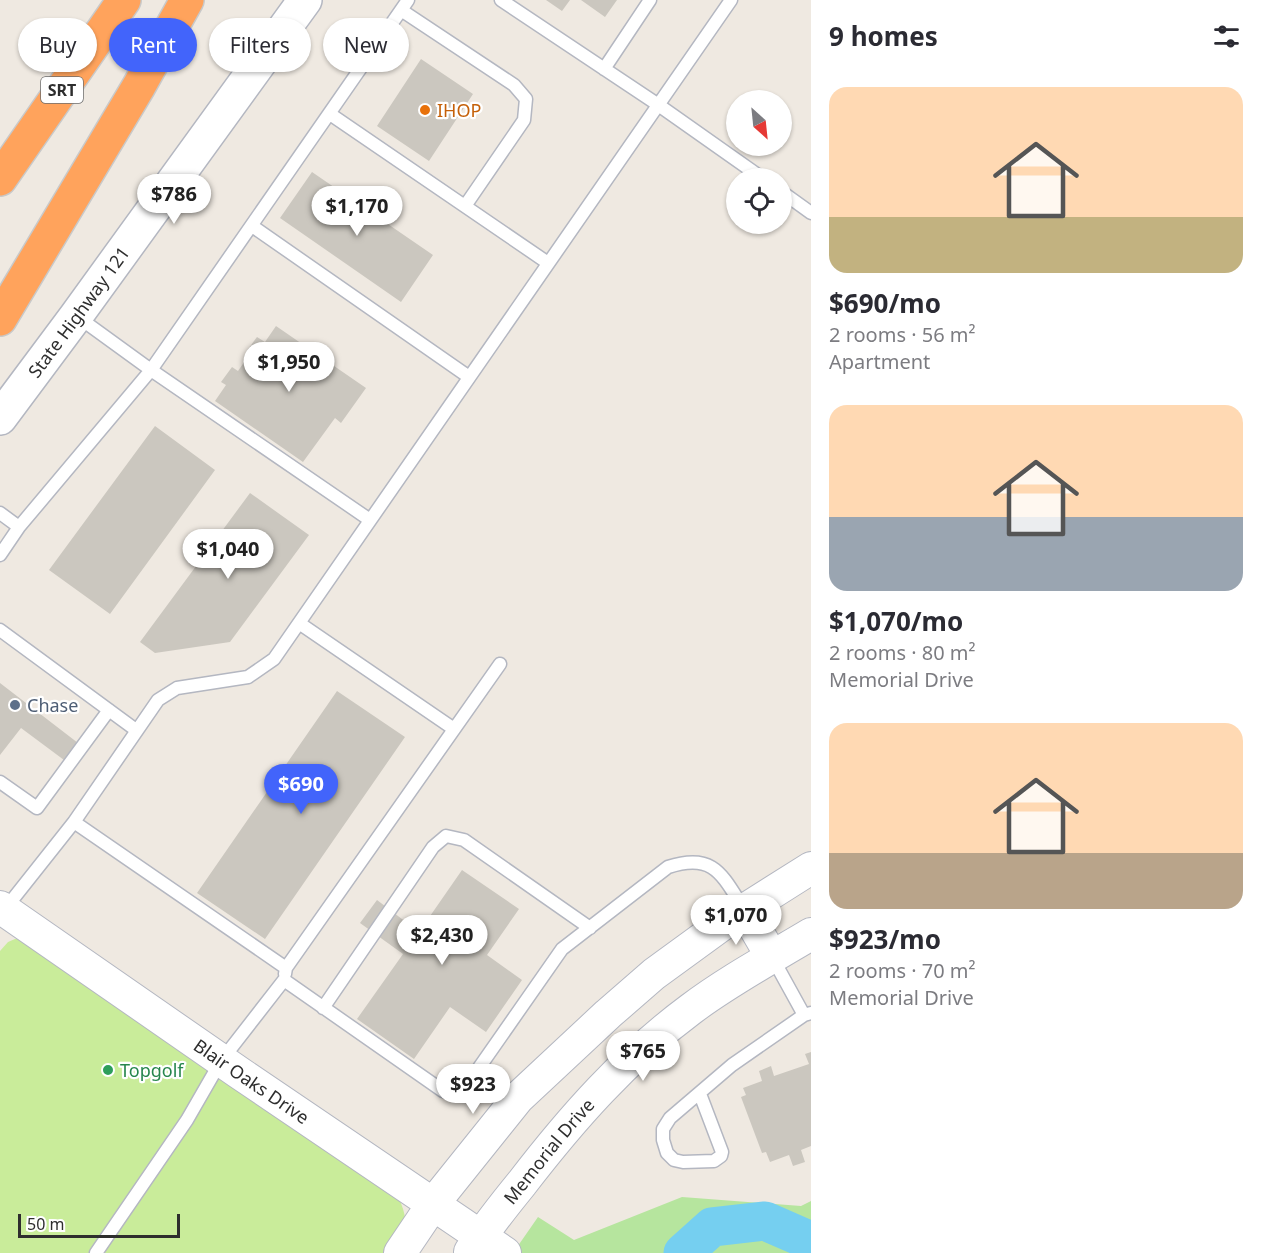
<!DOCTYPE html>
<meta charset="utf-8">
<style>
body{margin:0;font-family:"Noto Sans",sans-serif;background:#f2f2f3;color:#2b2b33;height:100vh;display:flex;flex-direction:column;font-size:22px;white-space:nowrap}
*{box-sizing:border-box;margin:0}
p{font-size:20px;color:#7c7c81}
.icon{flex:none;width:33px;height:33px;fill:none;stroke:currentColor;stroke-width:2;stroke-linecap:round;stroke-linejoin:round}
.map{position:relative;flex:1;overflow:hidden}
.sheet{display:flex;flex-direction:column;background:#fff;width:450px}
.sheet>*{flex:none}
.guide{position:absolute;left:18px;top:18px;width:570px;height:54px;display:flex;gap:12px}
.needle{width:39px;rotate:153deg}
.fabs{position:absolute;left:726px;top:90px;display:grid;gap:12px}
.fabs a{display:grid;place-items:center;width:66px;height:66px;border-radius:50%;background:#fff;box-shadow:0 2px 4px #0004;font-size:30px}
.scale{position:absolute;left:18px;bottom:15px;width:162px;box-sizing:border-box;padding-left:6px;border:3px solid #2e2e2e;border-top:0;font-size:16px;line-height:21px;white-space:nowrap;color:#2e2e2e;-webkit-text-stroke:4px #fff;paint-order:stroke}
.price{position:absolute;translate:-50% -51px;padding:0 14px;border-radius:21px;background:#fff;color:#222;font-size:20px;line-height:39px;filter:drop-shadow(0 2px 3px #0008)}
.price::after{content:'';position:absolute;left:50%;top:36px;width:18px;height:14px;margin-left:-9px;background:inherit;clip-path:polygon(0 0,100% 0,50% 100%)}
.price.on{background:#4264fb;color:#fff}
ul{padding:0;list-style:none}
li{display:grid;align-content:center;gap:12px;height:318px;padding:0 18px}
li span{display:grid;place-items:center;height:186px;border-radius:18px;color:#555}
li>.icon{margin-inline-start:auto}
span .icon{width:108px;height:108px;fill:#fffc;stroke-width:1}
li b{font-size:26px}
h2{display:flex;justify-content:space-between;align-items:center;height:72px;padding:0 18px;font-size:26px}
.tag{padding:0 21px;border-radius:27px;background:#fff;box-shadow:0 2px 4px #0004;font-size:21px;line-height:54px}
.tag.on{background:#4264fb;color:#fff}
main{display:flex;flex:1;min-height:0}
.map>svg:first-child{display:block}
.green{fill:#b6e59e}
.pitch{fill:#c9ec9a}
.lines{fill:none;stroke-linecap:round;stroke-linejoin:round}
.river{stroke:#75cff0;stroke-width:39}
.building{fill:#cbc7bf}
.service-casing{stroke:#b4b7c1;stroke-width:15}
.tertiary-casing{stroke:#b4b7c1;stroke-width:34}
.secondary-casing{stroke:#b4b7c1;stroke-width:36}
.motorway-casing{stroke:#c9c9c9;stroke-width:36}
.service{stroke:#fff;stroke-width:12}
.tertiary{stroke:#fff;stroke-width:32}
.secondary{stroke:#fff;stroke-width:33}
.motorway{stroke:#ffa35c;stroke-width:33}
.food-dot{fill:#e8710a;stroke:#fff;stroke-width:2}
.service-dot{fill:#5c6f8a;stroke:#fff;stroke-width:2}
.leisure-dot{fill:#2e9e5b;stroke:#fff;stroke-width:2}
.labels{text-anchor:middle;dominant-baseline:central;stroke-width:4.5;stroke-linejoin:round;paint-order:stroke}
.shield{fill:#fff;stroke:#6d6d6d;stroke-width:1.5}
.shield-label{font-size:16px;font-weight:bold;fill:#2e2e2e}
.food-label{font-size:18px;fill:#c56008;stroke:#fff;text-anchor:start}
.street-label{font-size:18px;fill:#2e2e2e;stroke:#fff}
.service-label{font-size:18px;fill:#4e5e75;stroke:#fff;text-anchor:start}
.leisure-label{font-size:18px;fill:#27864d;stroke:#fff;text-anchor:start}
</style>
<main>
<div class="map">
<svg width="811" height="1253" viewBox="0 0 811 1253">
<rect width="100%" height="100%" fill="#efe9e1"/>
<!-- green -->
<path class="green" d="M682,1197L801,1206L811,1201V1253H513L538,1217L574,1240Z"/>
<!-- pitch -->
<path class="pitch" d="M15,939H20L400,1201C410,1224 404,1232 394,1253H0V951L8,942Z"/>
<g class="lines">
<!-- river -->
<path class="river" d="M683,1253L712,1227L765,1221L811,1241"/>
</g>
<!-- building -->
<path class="building" d="M546,0H570L562,11Z
M581,0H617L605,17Z
M421,59L473,94L429,161L377,126Z
M312,172L433,255L401,302L280,218Z
M276,326L366,388L341,423L335,418L303,462L215,401L226,385L221,382L232,367L238,371L249,355L246,352L257,337L265,342Z
M155,426L215,470L110,614L49,570Z
M250,493L309,535L230,642L155,653L140,642Z
M0,683L78,743L64,760L21,728L0,755Z
M337,691L405,737L265,939L197,893Z
M462,870L519,909L487,955L522,980L486,1032L450,1007L414,1059L357,1019L403,954L360,923L377,900L419,932Z
M811,1052V1146L801,1150L805,1162L793,1166L789,1155L770,1162L766,1152L762,1153L741,1097L746,1095L743,1088L762,1081L759,1071L771,1066L774,1076L809,1064L805,1054Z"/>
<g class="lines">
<defs>
<path id="service" d="M501,0L657,104L762,178
M401,10L514,85L526,99L524,120L465,206
M604,69L650,0
M330,114L548,263
M782,192L811,213
M252,226L469,377
M78,317L151,370L370,520
M0,513L19,527
M0,555L19,527L151,370L408,0
M299,623L454,729
M0,630L136,730
M0,782L37,808L109,710
M74,822L286,968L285,974
M5,909L74,822L158,700L177,688L248,677L274,659L731,0
M772,957L804,1015
M286,968L500,664
M323,1008L433,847L446,836L464,840L590,928
M700,1094L722,1152L721,1156L714,1161L683,1162L674,1160L667,1153L663,1140V1129L670,1118L732,1065L804,1015L811,1013
M96,1253L187,1120L221,1061L284,980L443,1091L456,1094L467,1085L562,949L668,867C714,852 722,875 744,909"/>
<g id="tertiary">
<path id="s1" d="M0,907L238,1072L505,1253"/>
<path d="M744,909L772,957"/>
<path id="s2" d="M470,1252C486,1228 504,1205 522,1183C572,1118 625,1058 691,1009C728,981 771,958 811,934"/>
<path d="M400,1253L433,1204L518,1098L608,1014L654,974L724,923L811,868"/>
</g>
<g id="secondary">
<path id="s3" d="M0,418L76,316L305,0"/>
</g>
<path id="motorway" d="M0,179L124,0
M0,319L139,86L187,0"/>
</defs>
<!-- service casing -->
<use href="#service" class="service-casing"/>
<!-- tertiary casing -->
<use href="#tertiary" class="tertiary-casing"/>
<!-- secondary casing -->
<use href="#secondary" class="secondary-casing"/>
<!-- motorway casing -->
<use href="#motorway" class="motorway-casing"/>
<!-- service -->
<use href="#service" class="service"/>
<!-- tertiary -->
<use href="#tertiary" class="tertiary"/>
<!-- secondary -->
<use href="#secondary" class="secondary"/>
<!-- motorway -->
<use href="#motorway" class="motorway"/>
</g>
<!-- markers -->
<circle class="food-dot" cx="425" cy="110" r="6"/>
<circle class="service-dot" cx="15" cy="705" r="6"/>
<circle class="leisure-dot" cx="108" cy="1070" r="6"/>
<g class="labels">
<!-- shield labels -->
<rect class="shield" x="41" y="77" width="42" height="26" rx="4.5"/>
<g class="shield-label">
<text x="62" y="90">SRT</text>
</g>
<!-- food labels -->
<g class="food-label">
<text x="437" y="110">IHOP</text>
</g>
<!-- street labels -->
<g class="street-label">
<text stroke="none"><textPath href="#s3" startOffset="132">State Highway 121</textPath></text>
<text stroke="none"><textPath href="#s1" startOffset="306">Blair Oaks Drive</textPath></text>
<text stroke="none"><textPath href="#s2" startOffset="128">Memorial Drive</textPath></text>
</g>
<!-- service labels -->
<g class="service-label">
<text x="27" y="705">Chase</text>
</g>
<!-- leisure labels -->
<g class="leisure-label">
<text x="120" y="1070">Topgolf</text>
</g>
</g>
</svg>
<div class="fabs">
<a><svg class="needle" viewBox="-14 -14 28 28"><path d="M0-13l5 13h-10z" fill="#e53935"/><path d="M0 13l5-13h-10z" fill="#7c7c81"/></svg></a>
<a><svg class="icon" aria-label="locate" viewBox="0 0 24 24"><circle cx="12" cy="12" r="6"/><path d="M12 2v4M12 18v4M2 12h4M18 12h4"/></svg></a>
</div>
<div class="scale">50 m</div>
<b class="price" style="left:174px;top:225px">$786</b>
<b class="price" style="left:357px;top:237px">$1,170</b>
<b class="price" style="left:289px;top:393px">$1,950</b>
<b class="price" style="left:228px;top:580px">$1,040</b>
<b class="price on" style="left:301px;top:815px">$690</b>
<b class="price" style="left:736px;top:946px">$1,070</b>
<b class="price" style="left:442px;top:966px">$2,430</b>
<b class="price" style="left:643px;top:1082px">$765</b>
<b class="price" style="left:473px;top:1115px">$923</b>
<div class="guide">
<a class="tag">Buy</a>
<a class="tag on">Rent</a>
<a class="tag">Filters</a>
<a class="tag">New</a>
</div>
</div>
<section class="sheet">
<h2>9 homes<svg class="icon" aria-label="filters" viewBox="0 0 24 24"><path d="M4 7h16M4 17h16"/><circle cx="9" cy="7" r="2"/><circle cx="15" cy="17" r="2"/></svg></h2>
<ul>
<li><span style="background:linear-gradient(#ffd9b3 70%,#c2b280 0)"><svg class="icon" aria-label="home" viewBox="0 0 24 24"><path d="M3 11l9-7 9 7M6 9v11h12V9"/></svg></span><div><b>$690/mo</b><p>2 rooms · 56 m²</p><p>Apartment</p></div></li>
<li><span style="background:linear-gradient(#ffd9b3 60%,#9aa5b1 0)"><svg class="icon" aria-label="home" viewBox="0 0 24 24"><path d="M3 11l9-7 9 7M6 9v11h12V9"/></svg></span><div><b>$1,070/mo</b><p>2 rooms · 80 m²</p><p>Memorial Drive</p></div></li>
<li><span style="background:linear-gradient(#ffd9b3 70%,#b9a48a 0)"><svg class="icon" aria-label="home" viewBox="0 0 24 24"><path d="M3 11l9-7 9 7M6 9v11h12V9"/></svg></span><div><b>$923/mo</b><p>2 rooms · 70 m²</p><p>Memorial Drive</p></div></li>
</ul>
</section>
</main>
